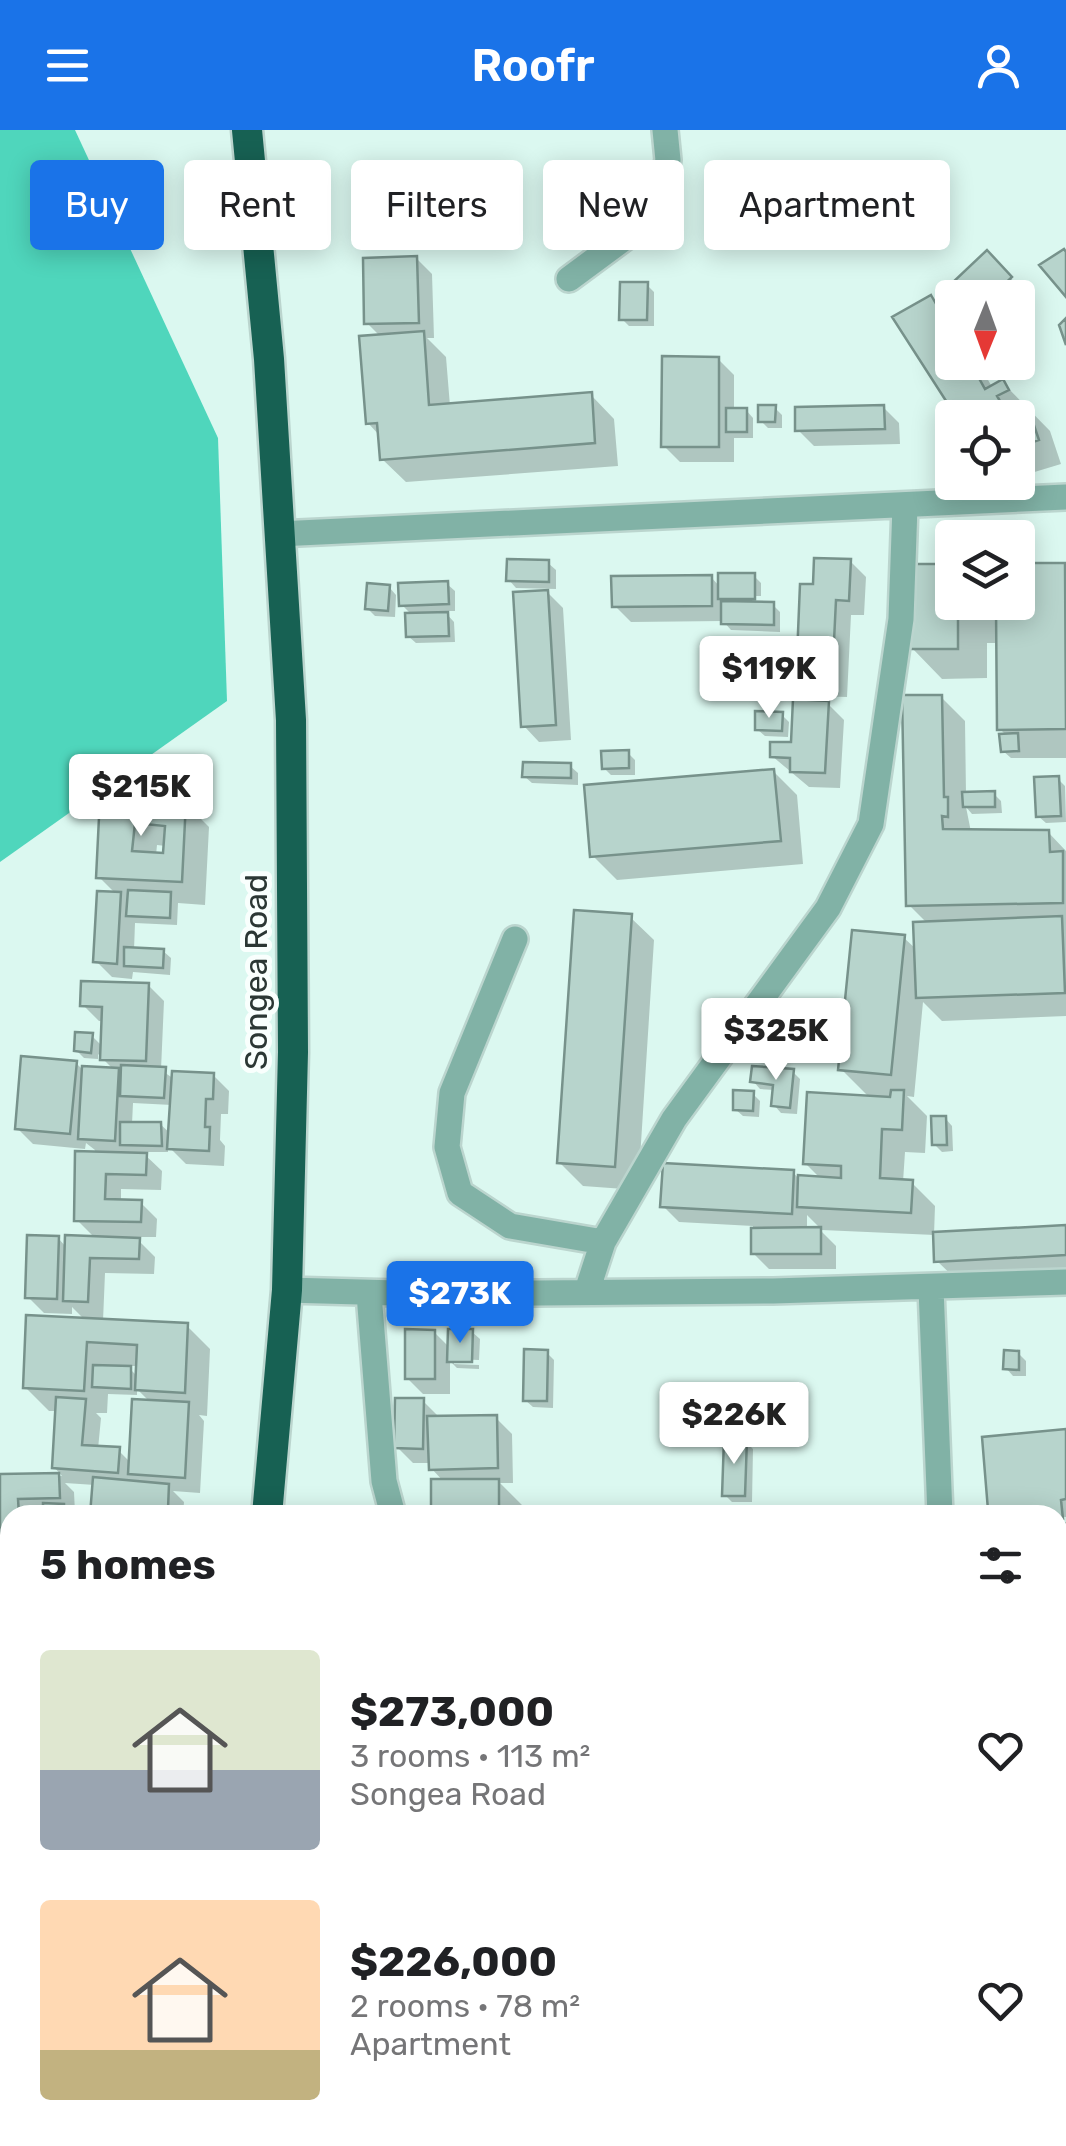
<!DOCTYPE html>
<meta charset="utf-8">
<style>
body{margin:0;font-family:Rubik,sans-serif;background:#f2f2f2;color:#202124;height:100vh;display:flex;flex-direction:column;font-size:38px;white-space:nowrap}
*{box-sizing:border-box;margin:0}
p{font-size:32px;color:#757577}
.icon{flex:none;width:55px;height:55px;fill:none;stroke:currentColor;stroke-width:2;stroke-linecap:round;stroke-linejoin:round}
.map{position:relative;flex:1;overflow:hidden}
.side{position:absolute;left:0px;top:1375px;width:1068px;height:642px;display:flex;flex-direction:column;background:#fff;border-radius:30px 30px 0 0;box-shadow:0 5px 25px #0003}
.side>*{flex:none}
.banner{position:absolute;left:30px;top:30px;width:1008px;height:90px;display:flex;gap:20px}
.needle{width:65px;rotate:181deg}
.controls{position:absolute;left:935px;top:150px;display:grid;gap:20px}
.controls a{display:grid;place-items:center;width:100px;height:100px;border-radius:10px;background:#fff;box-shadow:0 5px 25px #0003;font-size:50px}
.price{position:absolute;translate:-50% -85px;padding:0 22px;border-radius:10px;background:#fff;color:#222;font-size:32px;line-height:65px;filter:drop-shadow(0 2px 5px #0008)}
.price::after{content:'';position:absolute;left:50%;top:60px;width:30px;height:22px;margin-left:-15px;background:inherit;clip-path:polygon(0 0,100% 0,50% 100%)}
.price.active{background:#1a73e8;color:#fff}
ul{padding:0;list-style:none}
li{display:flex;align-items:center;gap:30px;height:250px;padding:0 40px}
li span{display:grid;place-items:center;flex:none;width:280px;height:200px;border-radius:10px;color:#555}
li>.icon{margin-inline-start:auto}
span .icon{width:120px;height:120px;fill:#fffc;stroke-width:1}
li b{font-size:42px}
h2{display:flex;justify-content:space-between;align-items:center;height:120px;padding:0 40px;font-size:42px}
.tag{padding:0 35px;border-radius:10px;background:#fff;box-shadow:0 5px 25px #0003;font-size:35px;line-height:90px}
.tag.active{background:#1a73e8;color:#fff}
header{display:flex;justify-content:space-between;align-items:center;height:130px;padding:0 40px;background:#1a73e8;color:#fff;font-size:45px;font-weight:600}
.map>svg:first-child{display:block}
.forest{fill:#4fd6bc}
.shadow{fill:#0003;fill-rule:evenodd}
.building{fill:#b7d4cc;stroke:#77928b;stroke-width:2.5;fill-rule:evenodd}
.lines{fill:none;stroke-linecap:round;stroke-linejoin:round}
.minor-casing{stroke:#bbd5ce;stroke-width:30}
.highway-casing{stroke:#bbd5ce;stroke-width:35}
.minor{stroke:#81b2a6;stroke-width:25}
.highway{stroke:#176153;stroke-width:30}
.labels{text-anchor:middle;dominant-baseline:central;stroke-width:10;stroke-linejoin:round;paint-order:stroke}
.street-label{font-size:32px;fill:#2b3734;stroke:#f9fffd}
</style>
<header><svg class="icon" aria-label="menu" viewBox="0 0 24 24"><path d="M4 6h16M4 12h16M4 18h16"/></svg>Roofr<svg class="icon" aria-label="person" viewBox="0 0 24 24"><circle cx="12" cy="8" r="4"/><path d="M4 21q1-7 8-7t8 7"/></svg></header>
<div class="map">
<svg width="1066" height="2016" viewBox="0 0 1066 2016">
<rect width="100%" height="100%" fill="#dbf8f0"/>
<!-- forest -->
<path class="forest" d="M0,0H75L218,308L227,571L0,732Z"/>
<!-- shadow -->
<path class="shadow" d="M987,124L1026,164L1018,172V168H967Z
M416,128L432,144L434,208H427L446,227L450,276L591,265L614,289L618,336L406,352L382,329L380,306L368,293L381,207L367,193Z
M647,155L654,162V196H629L622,189Z
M931,168L952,189V232H978L992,257L1002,252L1050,301L1061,334L1018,347V288H960Z
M718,229L734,245V280H746L753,288V308H734V332H680L664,316Z
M883,277L899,293L900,314L814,316L798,300Z
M775,278L782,285V298H768L761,291Z
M850,431L866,447L864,485H851L847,567L814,566L798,550L815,456Z
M548,433L556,440V459L516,458L509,450Z
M1018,435L1066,437V628H1011L1003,621L1007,606L1000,599L999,513H987V548L942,549L912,518L911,436H952V472H1018Z
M754,446L761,453V466H727V471L773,475L780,482V502L731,500L723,491L631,492L615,476L711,447L720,457Z
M447,454L455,461V481H444L454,492L455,512L416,513L408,506L412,485L402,475Z
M389,457L396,465L395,487L375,486L367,478Z
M546,461L563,478L571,610L539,612L524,596Z
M941,567L965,591L966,664H994L1001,671L1002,683L972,684L966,677L971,702H1048L1066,721V886L942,891L923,872L914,967L907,966L927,986L925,1023L905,1022L903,1052L912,1053L935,1076L934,1105L1066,1098V1149L961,1154L937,1131L935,1105L822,1100L807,1085V1100H820L836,1116V1139H769L753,1123V1096L679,1092L663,1076L793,1042L798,1048L821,1049L805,1033L870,968L841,939L903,807L917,820L928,794L909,775Z
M828,574L844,590L840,658L809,657L772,626L794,615Z
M782,585L789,592L788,607L765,606L757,599Z
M628,623L635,630V645H611L604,638Z
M570,636L578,643V655L532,653L524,646Z
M773,641L797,665L803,734L617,750L593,726Z
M1058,649L1065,656L1066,692L1046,693L1038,686Z
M102,670L185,673L209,697L205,775L178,773L177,795L135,793L134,820L163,821L171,828L170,845L133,842L132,849L112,847L96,831L116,764L99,747ZM157,715L166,716L165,726L156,725Z
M630,787L654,810L638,1060L583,1056L559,1032Z
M148,855L164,871L161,940L174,949L213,945L229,961L228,984H221L220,1010L225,1016L224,1036L186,1034L168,1016V1022H142L162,1041L161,1060L121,1059V1072L141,1073L157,1089L156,1107H135L155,1127L154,1144L105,1143L103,1191L186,1195L210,1219L207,1286L199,1285L204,1291L200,1363L173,1361L184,1372L183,1385H93L95,1355L65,1353L74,1362L75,1383L10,1385V1432L0,1422V1321V1347L62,1346L54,1337L58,1281H49L25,1257L85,1190L72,1177V1184L44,1183L28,1167L58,1108L67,1118L96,1109L77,1090L95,1020L86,1013L85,1019L33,1014L17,998L76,933L81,938L114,940L98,924V929L84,928L76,920L92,906L103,917L104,891H99L83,875ZM133,973L172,975L171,1004L160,994H132ZM127,1236H139L138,1247ZM137,1259L150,1272L131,1333L118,1320L98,1319L101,1288L96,1283H107L108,1264L137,1265Z
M793,942L800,949L797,984L781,983L774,975L775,960L760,959L753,951Z
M753,964L760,971L759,987L743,986L735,979Z
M945,988L952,996L953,1021L942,1022L934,1014Z
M434,1202L450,1218L472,1202L480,1209L479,1230L454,1229V1234L479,1235V1239L457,1238L450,1231V1264H423L407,1248Z
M546,1222L554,1230L553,1278L533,1277L525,1270Z
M1018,1223L1026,1231V1246H1013L1006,1238Z
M423,1271L439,1287L496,1288L512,1304L513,1353H500L522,1375V1385H433L444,1352L431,1338V1333H413L397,1317Z
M1066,1301V1387L997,1385L991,1379Z
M746,1312L753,1319L752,1372H732L725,1365Z
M1058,1392H1066V1482L1058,1475Z
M1066,1520V1541L1058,1542V1521Z
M1058,1546H1066V1562H1058Z
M1058,1684H1066V1988H1058Z
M0,1743H10V1851H6L5,1908H10V2008H29H4L12,2016H0Z
M421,2008H576L575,2016H420Z
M697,2008H841L848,2015L697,2016Z
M991,2008H1052V2016H991Z"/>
<!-- building -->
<path class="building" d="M1064,119L1066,122V167L1039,135Z
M987,120L1012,147L990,168H964L951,154Z
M417,126L419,193L364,194L363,128Z
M620,152H648L647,190H619Z
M931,165L952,202V232H970L985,259L1003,249L1009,260L997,266L1007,283L1027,275L1039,310L1018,317V288H957L892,187Z
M1066,188V215L1059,195Z
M424,201L429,275L592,262L595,313L380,330L377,293L366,294L359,206Z
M662,226L719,227V317H661Z
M758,275H776L775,292H758Z
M884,275L885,299L795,301V277Z
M726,278H747V302H726Z
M814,428L851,429L849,471L836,470L832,552L796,551L800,454H813Z
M507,429L549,430V452L506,451Z
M1018,433H1065L1066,599L997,600L996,478L1007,479V472H1018Z
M909,434H952V472H972V484H958V519H910Z
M718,443H755V469H718Z
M712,445V476L612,477L611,446Z
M448,451L449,474L399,476L398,453Z
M367,453L390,455L388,481L365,479Z
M548,460L556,595L521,597L513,462Z
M721,471L774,472V495L721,494Z
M448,482L449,506L406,507L405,483Z
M902,565H942L944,667H948V687L942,686L943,699L1049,700L1050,722L1063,721V773L906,776Z
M793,569L829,571L825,643L790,642V628L770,627V612H791Z
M755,581L783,582L782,601L755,600Z
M1018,603L1019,621L1001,622L999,604Z
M629,620V638L602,639L601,621Z
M523,632L571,633V648L522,647Z
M774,639L781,711L590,727L584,655Z
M1059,646L1061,686L1036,687L1034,647Z
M995,661V677H963L962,662Z
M100,667L186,671L182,752L96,748ZM135,693L165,696L163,723L132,721Z
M128,760L171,762L170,788L126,786Z
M97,761L121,762L117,834L93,832Z
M574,780L632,784L615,1037L557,1033Z
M1062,786L1065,863L916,868L913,792Z
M852,800L905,805L891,945L838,940Z
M124,817L164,819L163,838L124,836Z
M81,851L149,853L146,931L100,930L102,877L80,876Z
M75,902L93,903L91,923L74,921Z
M21,926L77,931L70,1004L15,999Z
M121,935L166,937L164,968L120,966Z
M82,936L119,938L115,1011L78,1009Z
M752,936L794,939L790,978L771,976L773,955L750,952Z
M172,941L214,943L213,969H206L205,997H210L209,1021L167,1019Z
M733,960L754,961L753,981L733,980Z
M891,960H904L902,1000L882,999L880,1048L913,1050L911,1083L797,1077L798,1045L841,1048V1036L803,1034L807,962L890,967Z
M931,986H946L947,1015H932Z
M120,992H161L162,1016L120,1015Z
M75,1021L147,1023L146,1045L106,1044L105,1069L142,1070L141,1092L74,1091Z
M663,1033L794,1040L792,1084L660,1077Z
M1066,1095V1125L934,1132L933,1102Z
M821,1097V1124H751V1098Z
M27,1105L59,1106L57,1169L25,1168Z
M65,1105L140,1108L139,1129L90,1128L88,1172L63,1171Z
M26,1185L188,1193L185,1263L135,1260L137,1215L87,1212L84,1261L23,1258Z
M405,1199L435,1200V1249H405Z
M448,1199H473L472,1232H447Z
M524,1219L548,1220L547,1271H523Z
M1004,1220L1019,1221V1240L1003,1239Z
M93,1235L131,1236V1259L92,1257Z
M56,1267L86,1269L82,1315L120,1317L118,1343L52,1338Z
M395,1268H424L423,1319L394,1318Z
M132,1269L189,1272L185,1348L128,1344Z
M497,1285L498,1338L429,1340L427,1286Z
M1066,1299V1369L1061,1370L1063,1389L1058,1390V1385H1006L1005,1378L988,1380L982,1307Z
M724,1308L747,1309L745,1366H722Z
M59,1343L60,1368L18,1369L19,1385H10V1417H0V1344Z
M93,1347L169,1354L168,1379H178V1385H90Z
M431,1349H499V1385H431Z
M43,1373L64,1374V1385H43Z
M1066,1407V1434L1058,1435V1408Z
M1058,1440H1065L1066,1475H1058Z
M1066,1518V1534L1058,1535V1519Z
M1058,1544H1066V1555H1058Z
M1058,1568L1066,1569V1623H1058Z
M1066,1681V1779H1058V1682Z
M0,1741H10V1783H0Z
M1058,1789H1066V1863H1058Z
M0,1793L10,1794V1829H0Z
M1058,1876H1066V1949L1058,1950Z
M0,1906H10V1938H0Z
M0,1943H10V1965H0Z
M1058,1957H1066V1981H1058Z
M0,1971L10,1972V1994H0Z
M419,2008H550L549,2016H418Z
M695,2008H740L738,2016H694Z
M752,2008H772L771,2015L752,2014Z
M779,2008H832V2016H779Z
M988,2008H1038V2016H989Z"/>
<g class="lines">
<defs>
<path id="minor" d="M569,149L654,86L668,30L665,0
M278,404L1066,367
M515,809L452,963L447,1017L460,1063L510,1096L603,1112
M931,1158L940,1385
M287,1160L433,1164L773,1161L1066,1152
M587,1161L603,1112L674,989L828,778L871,694L901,489L905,376
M369,1164L384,1351L393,1385
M0,1484L10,1485
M1058,1665L1066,1664
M964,2008V2016"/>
<path id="highway" d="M247,0L269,229L291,590L293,922L287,1160L267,1385
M215,2016L216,2008"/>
</defs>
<!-- minor casing -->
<use href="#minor" class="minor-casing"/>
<!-- highway casing -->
<use href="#highway" class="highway-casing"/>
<!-- minor -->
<use href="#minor" class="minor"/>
<!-- highway -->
<use href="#highway" class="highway"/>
</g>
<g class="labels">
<!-- street labels -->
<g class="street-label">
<text transform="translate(256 842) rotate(-90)">Songea Road</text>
</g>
</g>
</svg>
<div class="controls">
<a><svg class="needle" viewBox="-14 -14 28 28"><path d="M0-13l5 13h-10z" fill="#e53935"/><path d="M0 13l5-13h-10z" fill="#757577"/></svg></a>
<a><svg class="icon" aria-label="locate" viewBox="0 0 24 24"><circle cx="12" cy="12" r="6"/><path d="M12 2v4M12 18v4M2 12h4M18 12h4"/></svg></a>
<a><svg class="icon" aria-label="layers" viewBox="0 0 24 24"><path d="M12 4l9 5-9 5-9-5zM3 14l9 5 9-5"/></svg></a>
</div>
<b class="price" style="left:769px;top:591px">$119K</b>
<b class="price" style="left:141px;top:709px">$215K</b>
<b class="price" style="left:776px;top:953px">$325K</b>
<b class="price active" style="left:460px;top:1216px">$273K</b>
<b class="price" style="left:734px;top:1337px">$226K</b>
<div class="banner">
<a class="tag active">Buy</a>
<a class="tag">Rent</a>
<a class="tag">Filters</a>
<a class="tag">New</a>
<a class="tag">Apartment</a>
</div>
<section class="side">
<h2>5 homes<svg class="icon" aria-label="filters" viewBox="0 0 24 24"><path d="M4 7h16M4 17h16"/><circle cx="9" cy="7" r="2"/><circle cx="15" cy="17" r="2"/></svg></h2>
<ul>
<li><span style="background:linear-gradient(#dfe7d0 60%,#9aa5b1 0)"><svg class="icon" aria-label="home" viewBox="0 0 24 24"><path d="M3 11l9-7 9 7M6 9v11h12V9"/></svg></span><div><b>$273,000</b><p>3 rooms · 113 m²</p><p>Songea Road</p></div><svg class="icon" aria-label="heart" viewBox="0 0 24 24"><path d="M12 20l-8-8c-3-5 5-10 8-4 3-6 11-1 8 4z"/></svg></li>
<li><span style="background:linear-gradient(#ffd9b3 75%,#c2b280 0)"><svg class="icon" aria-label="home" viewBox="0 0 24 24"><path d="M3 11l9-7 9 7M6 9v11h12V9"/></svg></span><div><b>$226,000</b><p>2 rooms · 78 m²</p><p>Apartment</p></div><svg class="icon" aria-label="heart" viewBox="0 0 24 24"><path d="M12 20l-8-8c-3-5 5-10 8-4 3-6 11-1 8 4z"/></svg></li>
</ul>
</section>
</div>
